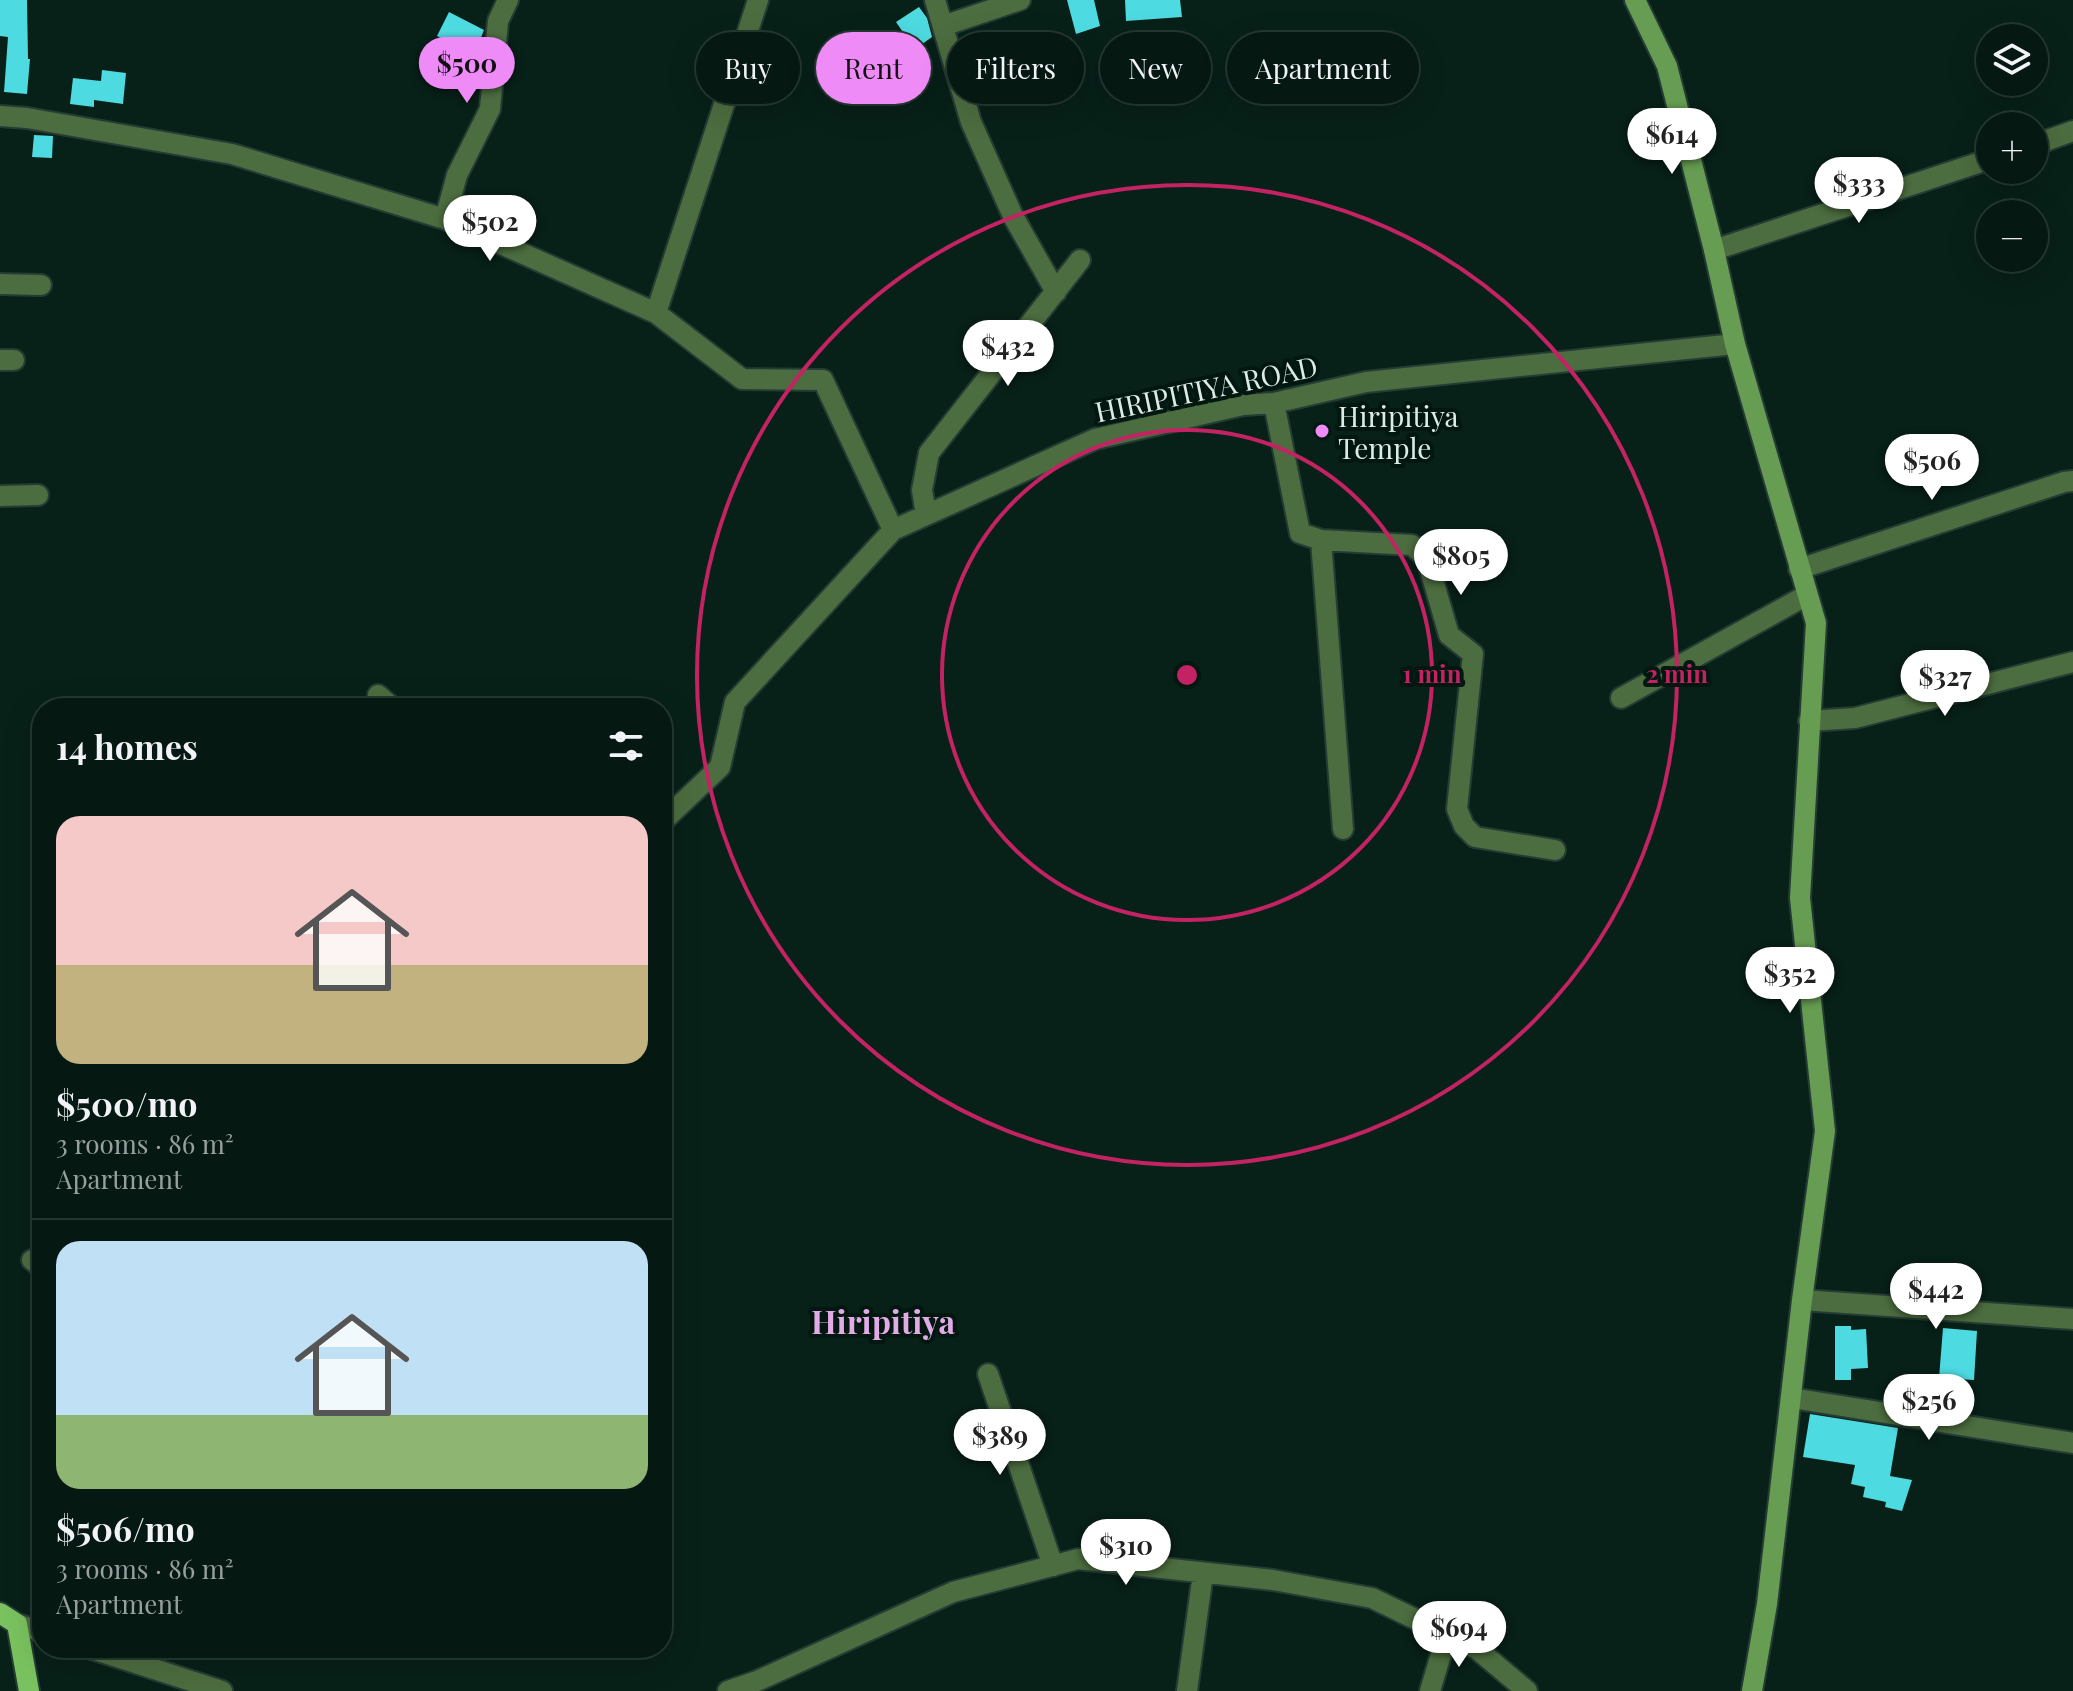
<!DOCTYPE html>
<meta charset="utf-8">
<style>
body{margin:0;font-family:"Playfair Display",serif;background:#132520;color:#f1f3f6;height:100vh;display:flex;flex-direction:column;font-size:30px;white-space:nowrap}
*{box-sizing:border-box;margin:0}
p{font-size:26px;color:#97a09f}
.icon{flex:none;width:44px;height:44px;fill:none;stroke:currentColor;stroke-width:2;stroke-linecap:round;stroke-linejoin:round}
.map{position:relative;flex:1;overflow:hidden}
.sheet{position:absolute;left:32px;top:698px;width:640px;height:960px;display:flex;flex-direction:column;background:#051812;border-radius:32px;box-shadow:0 8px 32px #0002,0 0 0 2px #263732}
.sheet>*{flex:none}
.top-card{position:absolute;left:696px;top:32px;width:760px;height:72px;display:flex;gap:16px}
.fabs{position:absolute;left:1976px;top:24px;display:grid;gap:16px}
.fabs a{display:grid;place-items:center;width:72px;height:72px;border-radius:50%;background:#051812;box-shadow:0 8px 32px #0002,0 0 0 2px #263732;font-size:40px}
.price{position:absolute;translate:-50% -68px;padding:0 18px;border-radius:28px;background:#fff;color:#222;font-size:26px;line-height:52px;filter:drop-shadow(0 2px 4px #0008)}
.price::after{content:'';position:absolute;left:50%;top:48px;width:24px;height:18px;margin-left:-12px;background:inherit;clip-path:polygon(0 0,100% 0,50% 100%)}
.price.active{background:#ee8bf7;color:#111}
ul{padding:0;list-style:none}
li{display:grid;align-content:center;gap:16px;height:424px;padding:0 24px}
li+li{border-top:2px solid #263732}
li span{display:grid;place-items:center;height:248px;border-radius:24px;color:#555}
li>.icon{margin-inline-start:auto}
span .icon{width:144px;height:144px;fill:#fffc;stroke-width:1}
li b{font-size:34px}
h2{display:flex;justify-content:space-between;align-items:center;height:96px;padding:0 24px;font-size:34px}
.pill{padding:0 28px;border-radius:36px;background:#051812;box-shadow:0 8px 32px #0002,0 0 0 2px #263732;font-size:28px;line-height:72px}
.pill.active{background:#ee8bf7;color:#111}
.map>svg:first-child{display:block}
.building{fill:#4edae1}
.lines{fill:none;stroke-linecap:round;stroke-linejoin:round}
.street-casing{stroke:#253c35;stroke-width:24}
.secondary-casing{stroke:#253c35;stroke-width:24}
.primary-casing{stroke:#253c35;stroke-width:24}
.street{stroke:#4c6d3f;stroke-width:20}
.secondary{stroke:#669d52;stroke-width:20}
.primary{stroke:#7ac25f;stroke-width:20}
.ring{fill:none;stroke:#c32362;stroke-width:4}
.poi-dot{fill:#ee8bf7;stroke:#01170f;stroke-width:3}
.labels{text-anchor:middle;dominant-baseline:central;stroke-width:8;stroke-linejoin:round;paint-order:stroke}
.street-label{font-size:28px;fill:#ddebe5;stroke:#01170f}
.poi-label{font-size:28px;fill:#ddebe5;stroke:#01170f;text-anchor:start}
.quarter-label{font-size:32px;font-weight:bold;fill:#e1abe6;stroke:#01170f}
.centre{fill:#c32362;stroke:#01170f;stroke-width:4}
.ring-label{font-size:24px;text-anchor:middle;font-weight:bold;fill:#c32362;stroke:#01170f;stroke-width:8;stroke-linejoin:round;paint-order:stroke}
</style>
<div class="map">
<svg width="2073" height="1691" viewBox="0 0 2073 1691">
<rect width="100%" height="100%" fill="#072018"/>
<!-- building -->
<path class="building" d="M0,0H27L28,59H30L27,94L4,92L8,37L0,36Z
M1067,0H1094L1100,26L1076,34Z
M1125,0H1180L1182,17L1126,21Z
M919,7L927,18L932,37L911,52L926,67L902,89L884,70L873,78L867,71L905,35L896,22Z
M449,12L484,30L474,55L437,36Z
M102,70L126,73L123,104L94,100V107L70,104L73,78L101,81Z
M34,135L53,136L52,158L32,157Z
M1835,1326H1851V1330L1866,1329L1868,1368L1851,1369V1380H1835Z
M1943,1328L1977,1331L1974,1380L1939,1378Z
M1810,1414L1898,1428L1890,1476L1912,1480L1902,1511L1885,1507L1886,1502L1863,1497L1865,1487L1851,1484L1855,1465L1803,1457Z"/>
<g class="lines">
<defs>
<path id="street" d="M935,0L971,122L1013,216L1056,292
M943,26L1020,0
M0,116L27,118L232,154L445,219L656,313L742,379L823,380L893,530
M2034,145L2073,131
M445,219L457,175L490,109L498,21L508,0
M1714,250L1990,159
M0,284L41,285
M656,313L758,0
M0,360H14
M1274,403L1300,533L1321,540L1412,545L1427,559L1449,635L1473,654L1457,809L1464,826L1475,837L1555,850
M0,496L38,495
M926,515L922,490L929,453L1080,260
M1321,540L1343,829
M1799,569L2064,482L2073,481
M378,695L393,708
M1621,698L1807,595
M1809,721L1855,718L2073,662
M662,822L720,767L735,702L893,530L1095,439L1243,405L1274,403L1366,382L1735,344
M32,1260L42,1267
M1802,1300L2073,1319
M988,1374L1053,1566
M1792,1398L2073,1443
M17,1624L42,1632
M89,1648L222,1691
M728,1691L757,1681L953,1592L1078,1559L1273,1580L1372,1598L1477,1649L1527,1691
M1187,1691L1203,1573
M1430,1691L1447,1634"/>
<path id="secondary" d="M1635,0L1667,66L1714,250L1735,344L1816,623L1800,898L1825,1131L1802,1300L1767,1604L1752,1691"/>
<path id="primary" d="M0,1613L17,1624L29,1691"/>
</defs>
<!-- street casing -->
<use href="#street" class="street-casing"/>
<!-- secondary casing -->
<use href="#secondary" class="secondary-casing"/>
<!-- primary casing -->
<use href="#primary" class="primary-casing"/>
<!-- street -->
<use href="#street" class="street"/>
<!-- secondary -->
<use href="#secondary" class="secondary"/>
<!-- primary -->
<use href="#primary" class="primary"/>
</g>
<!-- distance rings -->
<g class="ring">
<circle cx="1187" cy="675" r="245"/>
<circle cx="1187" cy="675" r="490"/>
</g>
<!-- markers -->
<circle class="poi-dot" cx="1322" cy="431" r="8"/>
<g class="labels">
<!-- street labels -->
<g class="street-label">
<text transform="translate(1206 388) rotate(-12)">HIRIPITIYA ROAD</text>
</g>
<!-- poi labels -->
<g class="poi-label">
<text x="1338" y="415">Hiripitiya<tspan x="1338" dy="32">Temple</tspan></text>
</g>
<!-- quarter labels -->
<g class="quarter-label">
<text x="883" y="1320">Hiripitiya</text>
</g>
</g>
<circle cx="1187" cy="675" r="12" class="centre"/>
<g class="ring-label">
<text x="1432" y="683">1 min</text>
<text x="1677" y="683">2 min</text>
</g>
</svg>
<div class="fabs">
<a><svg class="icon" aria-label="layers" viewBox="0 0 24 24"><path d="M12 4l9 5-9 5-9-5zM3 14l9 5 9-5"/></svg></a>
<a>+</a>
<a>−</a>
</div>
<b class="price active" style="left:467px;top:105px">$500</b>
<b class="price" style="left:1672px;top:176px">$614</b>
<b class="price" style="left:1859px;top:225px">$333</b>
<b class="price" style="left:490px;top:263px">$502</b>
<b class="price" style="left:1008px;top:388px">$432</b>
<b class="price" style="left:1932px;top:502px">$506</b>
<b class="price" style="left:1461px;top:597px">$805</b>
<b class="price" style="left:1945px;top:718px">$327</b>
<b class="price" style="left:1790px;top:1015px">$352</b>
<b class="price" style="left:1936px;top:1331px">$442</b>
<b class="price" style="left:1929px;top:1442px">$256</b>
<b class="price" style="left:1000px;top:1477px">$389</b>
<b class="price" style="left:1126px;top:1587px">$310</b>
<b class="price" style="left:1459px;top:1669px">$694</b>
<div class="top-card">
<a class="pill">Buy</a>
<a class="pill active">Rent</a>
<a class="pill">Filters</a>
<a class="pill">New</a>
<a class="pill">Apartment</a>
</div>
<section class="sheet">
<h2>14 homes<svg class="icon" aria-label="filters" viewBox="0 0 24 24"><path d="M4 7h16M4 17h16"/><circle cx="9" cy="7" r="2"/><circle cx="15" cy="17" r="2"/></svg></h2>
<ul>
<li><span style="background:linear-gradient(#f6c9c9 60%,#c2b280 0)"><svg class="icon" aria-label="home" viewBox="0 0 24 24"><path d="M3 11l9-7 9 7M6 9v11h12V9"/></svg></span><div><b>$500/mo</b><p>3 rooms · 86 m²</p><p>Apartment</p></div></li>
<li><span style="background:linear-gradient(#bfe0f5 70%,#8fb573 0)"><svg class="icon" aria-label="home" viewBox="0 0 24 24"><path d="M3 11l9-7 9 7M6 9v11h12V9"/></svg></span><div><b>$506/mo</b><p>3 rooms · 86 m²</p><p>Apartment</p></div></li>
</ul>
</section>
</div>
